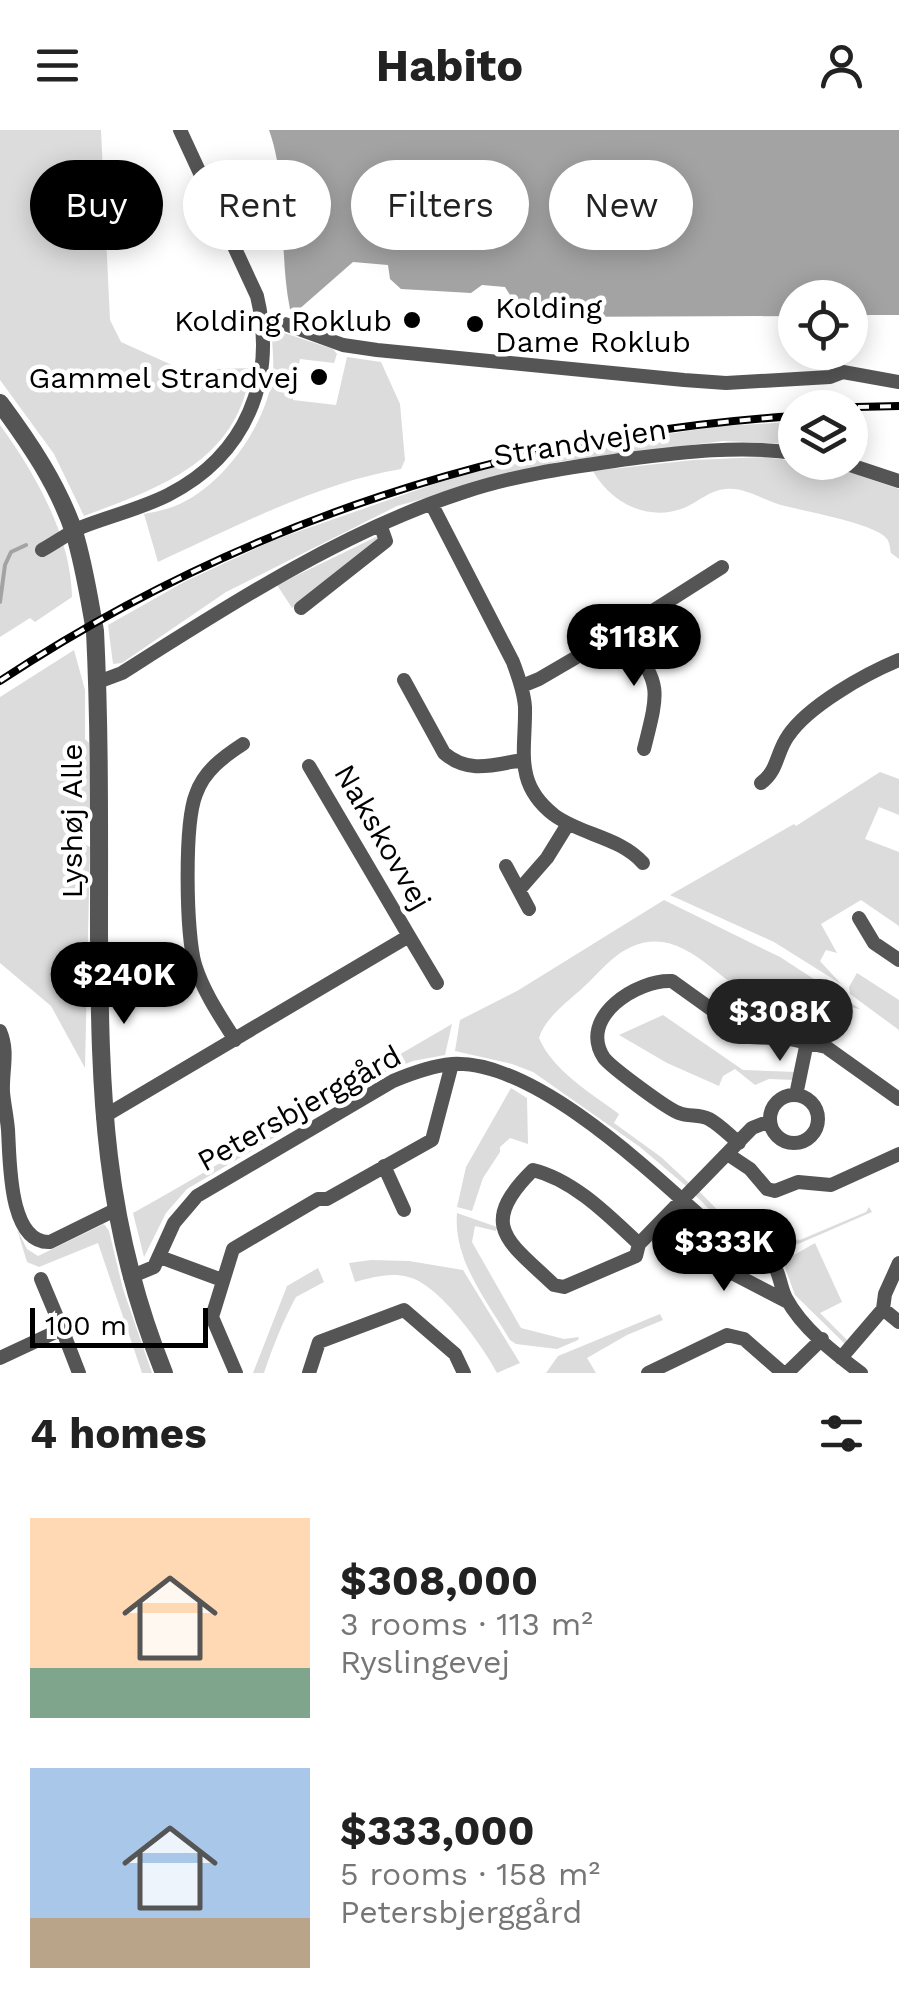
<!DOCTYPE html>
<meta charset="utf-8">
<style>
body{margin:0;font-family:"Work Sans",sans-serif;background:#f6f6f6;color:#222;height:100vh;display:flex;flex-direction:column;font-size:38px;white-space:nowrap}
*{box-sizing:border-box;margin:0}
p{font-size:32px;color:#767676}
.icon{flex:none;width:55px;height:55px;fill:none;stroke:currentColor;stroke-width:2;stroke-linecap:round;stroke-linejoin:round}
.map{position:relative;height:1243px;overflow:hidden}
.drawer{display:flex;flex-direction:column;background:#fff;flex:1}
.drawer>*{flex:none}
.top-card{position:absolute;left:30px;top:30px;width:840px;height:90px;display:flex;gap:20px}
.tools{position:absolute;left:778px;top:150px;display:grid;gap:20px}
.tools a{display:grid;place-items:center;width:90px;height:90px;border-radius:50%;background:#fff;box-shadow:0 5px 25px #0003;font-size:50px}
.scale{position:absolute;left:30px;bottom:25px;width:178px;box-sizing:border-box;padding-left:10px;border:5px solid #000;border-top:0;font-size:28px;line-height:35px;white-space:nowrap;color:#000;-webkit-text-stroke:8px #fff;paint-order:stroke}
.price{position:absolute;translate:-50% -85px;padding:0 22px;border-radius:35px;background:#000;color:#fff;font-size:32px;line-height:65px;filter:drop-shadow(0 2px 5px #0008)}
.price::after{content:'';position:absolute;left:50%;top:60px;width:30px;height:22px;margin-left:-15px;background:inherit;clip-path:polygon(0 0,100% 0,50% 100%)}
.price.selected{background:#222;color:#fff}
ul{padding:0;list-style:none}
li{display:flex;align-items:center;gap:30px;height:250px;padding:0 30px}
li span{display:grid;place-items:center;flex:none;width:280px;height:200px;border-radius:0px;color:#555}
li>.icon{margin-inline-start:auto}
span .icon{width:120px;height:120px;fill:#fffc;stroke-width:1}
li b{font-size:42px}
h2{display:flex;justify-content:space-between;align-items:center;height:120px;padding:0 30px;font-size:42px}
.pill{padding:0 35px;border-radius:45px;background:#fff;box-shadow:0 5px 25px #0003;font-size:35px;line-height:90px}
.pill.selected{background:#000;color:#fff}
header{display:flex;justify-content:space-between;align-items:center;height:130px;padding:0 30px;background:#fff;font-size:45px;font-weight:700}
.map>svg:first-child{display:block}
.green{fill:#dcdcdc}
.water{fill:#a3a3a3}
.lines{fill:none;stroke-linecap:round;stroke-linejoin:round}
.stream{stroke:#a3a3a3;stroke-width:4}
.minor{stroke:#555;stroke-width:14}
.tertiary{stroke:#555;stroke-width:18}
.rail-casing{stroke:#000;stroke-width:8}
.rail{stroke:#fff;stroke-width:4;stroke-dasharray:11;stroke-linecap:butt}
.poi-dot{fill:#000;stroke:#fff;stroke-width:4}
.labels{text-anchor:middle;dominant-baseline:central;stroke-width:9;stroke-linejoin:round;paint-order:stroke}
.poi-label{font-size:30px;fill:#000;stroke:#fff;text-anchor:end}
.street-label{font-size:30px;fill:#000;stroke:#fff}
</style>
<header><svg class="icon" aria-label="menu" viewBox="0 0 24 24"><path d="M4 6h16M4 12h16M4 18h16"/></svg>Habito<svg class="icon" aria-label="person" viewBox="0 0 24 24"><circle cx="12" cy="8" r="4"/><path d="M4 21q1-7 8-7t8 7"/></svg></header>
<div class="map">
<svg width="899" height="1243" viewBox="0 0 899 1243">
<rect width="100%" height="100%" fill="#fff"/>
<!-- green -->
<path class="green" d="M0,0H101L110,190L121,212L183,240L251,238C238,332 161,357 84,386L54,324L0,250Z
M275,200L333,219L337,224L334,233L300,229L298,238L294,237L288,255L295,256L293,270L336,275L347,227L381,232L400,274L405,330L401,339C321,352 232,398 158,432L144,384C154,382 165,380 175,376C223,357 268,293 273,242C274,230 272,216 272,203Z
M795,292V314L723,311L556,332L397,376L226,462L122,533L113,534L108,495L184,452L274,410L477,339L597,315L719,296Z
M0,295C35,343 71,406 72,467L35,492L30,488L0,507Z
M765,327L835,337L899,359V429L891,423C890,419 890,413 887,409C877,394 804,381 785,376C766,372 746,357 726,359C710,360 698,372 684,378C648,392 611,373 593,341L693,330Z
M378,406V411L292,478L277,455Z
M74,520L85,560V609L89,613L91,692L85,694V714L90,717L85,938L51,876L0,833V567Z
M880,642L899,649V685L879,677L865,709L899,722V796L861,770L821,794L837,823L826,820L820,831L841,854L774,812L670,765L794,694L796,696Z
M664,770L780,827L860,879L793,867L791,871C731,886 696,788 631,817C615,824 602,839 589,852C572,869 546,885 539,908C553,941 591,963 619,984L614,993L661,1027L689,1053L686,1056L640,1017L533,942L512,934L455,921L460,890L517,861Z
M857,843L899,870V900L850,864L849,857Z
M663,885L743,940L796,942L795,950L769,949L755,955L735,939L723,946L719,956L667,933L619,905Z
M452,894L445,925L413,931L385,942L187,1059L166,1083L144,1127L133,1083C242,1023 345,955 452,894Z
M511,958L527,968L528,1014L510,1008L500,1017V1022L483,1048L472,1081L457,1077L466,1037Z
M699,1061L735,1098L800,1110L866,1082L869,1077L872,1082L782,1121L734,1104L695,1065Z
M457,1083L497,1097L496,1101L475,1096L472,1112L521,1198L564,1209L579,1207L578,1210L557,1219L516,1214L510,1210C487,1171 453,1130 457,1083Z
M104,1094L109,1101L123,1159L152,1243H142L98,1113L39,1137L27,1132L17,1099L27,1119L38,1126Z
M815,1113L842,1172L820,1183L847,1210L845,1214L795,1165L784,1135L787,1129Z
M371,1130L409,1131L463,1140L520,1233L497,1243C483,1216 438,1153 408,1147C390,1142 371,1148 355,1152L349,1133Z
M318,1138L324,1152L296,1167C283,1191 273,1216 264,1243H253L287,1156Z
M660,1184L663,1190L627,1205L587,1228L596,1243H546L558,1226Z"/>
<!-- water -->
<path class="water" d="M269,0H899V185H850V168H795V186L545,187L517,176L505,157L482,155L471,163L401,159L390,149L388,135L353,132L297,181L290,179C278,120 289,56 269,0Z"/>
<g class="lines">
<!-- stream -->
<path class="stream" d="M0,472L5,435L11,422L26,415"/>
<!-- minor -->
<path class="minor" d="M264,194H285L343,215L377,220L684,250L726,253L830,247L843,242L899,252
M841,332L899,351
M432,375L513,532C518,546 524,561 525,577C526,620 513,653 554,685C581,705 620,707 643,733
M42,420C55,413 68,403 82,397C110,386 140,379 168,365C246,325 277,250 257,166L180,0
M301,478L386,411L381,397
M623,500C660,557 661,552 644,619
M404,550L444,623C468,644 493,635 522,630
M98,552L122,543C229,475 343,401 464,362C518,344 573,337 628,329C683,322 741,315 795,323
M522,556L539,549L623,500L722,437
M761,653C778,641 776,623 788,606C808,576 865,544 899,530
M506,736L529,779
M519,760L547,728L568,694
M859,788L874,813L899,830
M409,806L437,853
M0,901C9,922 2,940 3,962C4,974 7,987 8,1000C10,1029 8,1114 50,1112L115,1080
M235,910C220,886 204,863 195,835C186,804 184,694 196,664C204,641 223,627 243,614
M796,965L807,912
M770 989a24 24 0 1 1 48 0a24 24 0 1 1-48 0Z
M103,987L409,806L309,636
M739,1013C729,1005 720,995 709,989C699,984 689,987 679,983C667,979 611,937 604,928C577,887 638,849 672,851L750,907L790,909L826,917L899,969
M729,1025L750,1039L767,1059L775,1061L798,1052L831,1055L899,1024
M384,1036L404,1080
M721,1105L734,1144L788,1172
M639,1114C609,1086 574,1050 533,1040C476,1096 509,1112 554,1155L564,1157L636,1126L639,1114L752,998L770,991
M160,1127L222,1150
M130,1147L154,1137L174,1093L197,1066L393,951C412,943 431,936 452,934C537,929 658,1049 719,1103C733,1116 761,1117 772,1132C780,1142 780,1157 786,1168C802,1198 834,1223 861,1243
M883,1179L899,1192
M62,1199L79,1243
M0,1228L62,1199L41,1149
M841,1228L883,1179L885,1164L899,1133
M236,1243L212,1187L233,1119L318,1069H327L432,1010L452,934
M309,1243L319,1212L404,1180L455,1224L464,1243
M648,1243L727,1205L744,1209L783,1243
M787,1243L822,1209"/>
<!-- tertiary -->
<path class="tertiary" d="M0,273C29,312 58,355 74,402C84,434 89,468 95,501C100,602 99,703 99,804C100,964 103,1092 164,1243"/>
<defs>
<path id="rail" d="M814,278L899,276
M0,551C237,394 512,304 795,286"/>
</defs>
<!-- rail casing -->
<use href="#rail" class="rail-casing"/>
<!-- rail -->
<use href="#rail" class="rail"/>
</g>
<!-- markers -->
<g class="poi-dot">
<circle cx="412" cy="190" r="10"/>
<circle cx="475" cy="194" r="10"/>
<circle cx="319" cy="247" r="10"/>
</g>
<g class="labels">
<!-- poi labels -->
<g class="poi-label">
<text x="495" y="177" text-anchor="start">Kolding<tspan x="495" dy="34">Dame Roklub</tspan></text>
<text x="392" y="190">Kolding Roklub</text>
<text x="299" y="247">Gammel Strandvej</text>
</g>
<!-- street labels -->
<g class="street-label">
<text transform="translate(580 312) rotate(-9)">Strandvejen</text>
<text transform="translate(71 691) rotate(-90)">Lyshøj Alle</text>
<text transform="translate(383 707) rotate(60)">Nakskovvej</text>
<text transform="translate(299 978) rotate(-29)">Petersbjerggård</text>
</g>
</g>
</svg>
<div class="tools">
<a><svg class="icon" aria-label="locate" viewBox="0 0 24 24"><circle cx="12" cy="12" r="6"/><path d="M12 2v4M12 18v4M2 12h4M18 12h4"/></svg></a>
<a><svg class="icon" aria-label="layers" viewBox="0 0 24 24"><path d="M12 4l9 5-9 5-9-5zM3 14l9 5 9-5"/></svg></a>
</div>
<div class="scale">100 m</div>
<b class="price" style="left:634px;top:559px">$118K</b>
<b class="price" style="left:124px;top:897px">$240K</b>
<b class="price selected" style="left:780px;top:934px">$308K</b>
<b class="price" style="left:724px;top:1164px">$333K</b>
<div class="top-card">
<a class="pill selected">Buy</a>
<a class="pill">Rent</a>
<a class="pill">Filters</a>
<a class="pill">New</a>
</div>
</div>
<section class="drawer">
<h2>4 homes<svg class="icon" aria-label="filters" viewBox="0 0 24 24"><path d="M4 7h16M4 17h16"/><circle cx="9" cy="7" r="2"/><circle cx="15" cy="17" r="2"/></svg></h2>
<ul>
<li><span style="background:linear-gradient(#ffd9b3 75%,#7fa58c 0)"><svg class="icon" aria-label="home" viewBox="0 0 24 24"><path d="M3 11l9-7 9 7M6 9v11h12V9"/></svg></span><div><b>$308,000</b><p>3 rooms · 113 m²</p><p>Ryslingevej</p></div></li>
<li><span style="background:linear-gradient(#a9c7e8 75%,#b9a48a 0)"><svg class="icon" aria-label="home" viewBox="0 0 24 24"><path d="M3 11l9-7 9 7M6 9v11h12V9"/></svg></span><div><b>$333,000</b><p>5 rooms · 158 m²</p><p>Petersbjerggård</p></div></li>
</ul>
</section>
